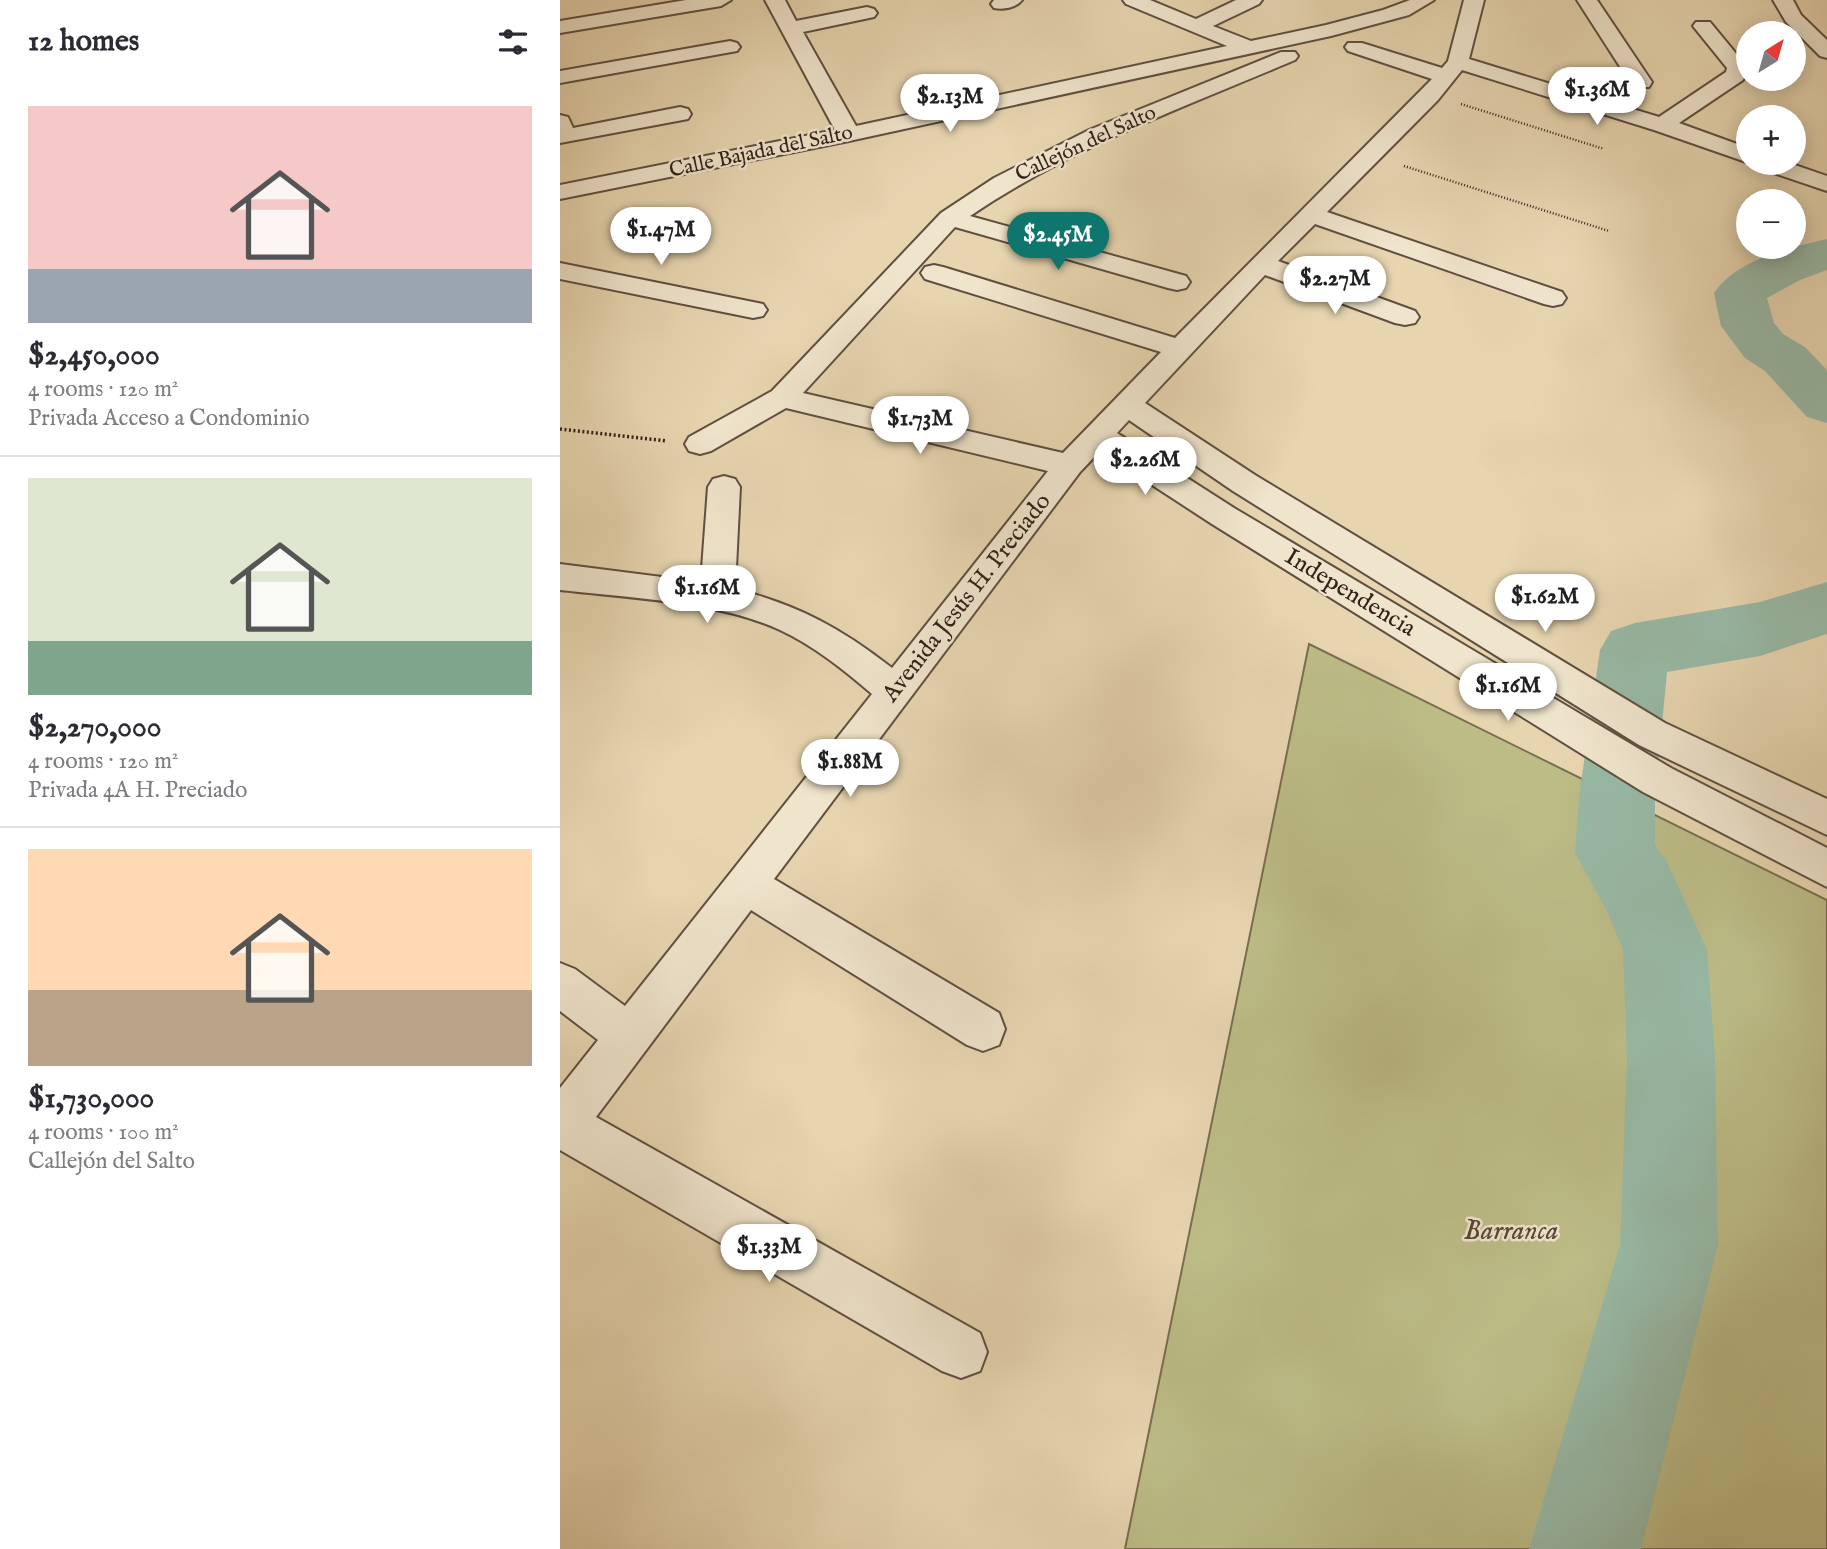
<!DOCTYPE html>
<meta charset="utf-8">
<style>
body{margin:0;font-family:"IM FELL English",serif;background:#f7f7f7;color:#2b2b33;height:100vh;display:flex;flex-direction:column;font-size:26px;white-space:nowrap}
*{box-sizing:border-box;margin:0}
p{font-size:23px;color:#7c7c81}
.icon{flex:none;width:38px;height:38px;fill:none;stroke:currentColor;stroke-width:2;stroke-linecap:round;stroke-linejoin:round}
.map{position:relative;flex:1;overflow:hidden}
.panel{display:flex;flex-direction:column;background:#fff;width:560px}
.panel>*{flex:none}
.needle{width:46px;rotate:37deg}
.buttons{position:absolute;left:1176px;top:21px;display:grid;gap:14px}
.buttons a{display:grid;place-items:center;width:70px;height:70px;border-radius:50%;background:#fff;box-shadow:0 4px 18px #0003;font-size:35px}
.price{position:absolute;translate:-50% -60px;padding:0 16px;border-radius:24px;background:#fff;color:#222;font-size:23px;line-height:46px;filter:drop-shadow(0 2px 4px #0008)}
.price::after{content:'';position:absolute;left:50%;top:42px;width:21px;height:16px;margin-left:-10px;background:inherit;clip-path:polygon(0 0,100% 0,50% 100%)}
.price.selected{background:#0f766e;color:#fff}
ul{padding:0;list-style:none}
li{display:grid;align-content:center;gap:14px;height:371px;padding:0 28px}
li+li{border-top:2px solid #e1e1e2}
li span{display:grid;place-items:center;height:217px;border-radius:0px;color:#555}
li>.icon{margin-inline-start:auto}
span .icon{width:126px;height:126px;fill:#fffc;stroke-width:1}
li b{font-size:30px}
h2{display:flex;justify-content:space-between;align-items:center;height:84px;padding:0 28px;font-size:30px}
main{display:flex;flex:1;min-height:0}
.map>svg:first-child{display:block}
.green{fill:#bcbc87;stroke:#786f50;stroke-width:2}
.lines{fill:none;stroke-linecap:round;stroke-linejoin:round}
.river{fill:#98b9a6;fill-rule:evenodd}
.minor-casing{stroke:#604f40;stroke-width:4}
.path-far1{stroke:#33221a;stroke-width:2.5;stroke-dasharray:1 2;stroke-linecap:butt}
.path{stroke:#33221a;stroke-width:3.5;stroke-dasharray:2 2.5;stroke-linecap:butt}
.minor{fill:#efe4cc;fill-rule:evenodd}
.labels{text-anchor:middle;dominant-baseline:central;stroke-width:5;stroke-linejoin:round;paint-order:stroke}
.far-street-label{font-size:21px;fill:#33221a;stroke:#efe4cc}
.street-label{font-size:24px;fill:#33221a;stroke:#efe4cc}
.near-park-label{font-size:28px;font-style:italic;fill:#554835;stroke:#efe4cc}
</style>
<main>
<section class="panel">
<h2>12 homes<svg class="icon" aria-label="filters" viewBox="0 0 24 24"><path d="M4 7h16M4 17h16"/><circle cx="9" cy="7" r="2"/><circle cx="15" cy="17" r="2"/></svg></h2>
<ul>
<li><span style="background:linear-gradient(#f6c9c9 75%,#9aa5b1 0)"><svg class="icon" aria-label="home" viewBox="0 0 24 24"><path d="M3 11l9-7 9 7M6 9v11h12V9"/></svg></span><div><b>$2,450,000</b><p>4 rooms · 120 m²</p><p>Privada Acceso a Condominio</p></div></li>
<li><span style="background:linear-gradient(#dfe7d0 75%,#7fa58c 0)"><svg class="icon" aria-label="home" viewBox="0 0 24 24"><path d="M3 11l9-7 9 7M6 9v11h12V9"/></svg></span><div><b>$2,270,000</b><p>4 rooms · 120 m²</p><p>Privada 4A H. Preciado</p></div></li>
<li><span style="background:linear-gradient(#ffd9b3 65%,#b9a48a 0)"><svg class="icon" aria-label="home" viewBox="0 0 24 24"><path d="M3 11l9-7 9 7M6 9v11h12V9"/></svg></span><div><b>$1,730,000</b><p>4 rooms · 100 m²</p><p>Callejón del Salto</p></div></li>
</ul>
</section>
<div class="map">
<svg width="1267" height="1549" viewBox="0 0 1267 1549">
<rect width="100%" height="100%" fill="#e7d5b0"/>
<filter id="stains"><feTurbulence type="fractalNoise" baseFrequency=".00286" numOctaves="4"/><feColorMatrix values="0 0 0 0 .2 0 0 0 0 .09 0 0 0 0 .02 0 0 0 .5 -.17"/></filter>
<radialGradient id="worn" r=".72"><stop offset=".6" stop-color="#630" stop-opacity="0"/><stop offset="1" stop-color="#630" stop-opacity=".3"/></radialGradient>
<!-- green -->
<path class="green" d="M749,644L1267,900V1549H565Z"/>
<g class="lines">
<!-- river -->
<path class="river" d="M1267,239V270L1240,280L1207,298L1214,323L1223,334L1245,347L1267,370V423L1247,417L1205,371L1185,358L1161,326L1154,293C1177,259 1229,248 1267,239Z
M1267,582V634L1200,656L1107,672L1095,797V845L1109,866L1147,950L1155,1058L1158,1245L1081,1549H969L1060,1245L1067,1058L1063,950L1048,913L1015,853L1019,797L1040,650L1051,631L1075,623L1200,602Z"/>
<defs>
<path id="minor" d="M126,0H171L161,6L0,33V21Z
M205,0H225L236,21L307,7L314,9L317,13L314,17L243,32L296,126L667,46L566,4L563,0H590L636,19L676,0H702L699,4L653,26L691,41L766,25L823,10L850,0H874L849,15L771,36L289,141L0,199V185L275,130Z
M434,0H462C456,8 443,10 434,8L431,4Z
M904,0H924L909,59L1099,117L1166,72L1167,68L1133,26L1136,22H1150L1188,68L1183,80L1119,123L1188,148L1189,163L1094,130L902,70L878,100L767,212L1002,292L1006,298L1002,304L993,306L984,304L755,224L718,261L855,311L859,317L855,323L845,325L835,323L705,275L585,403L695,475L1105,723L1267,799V835L1079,745L673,491L569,420L557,433L674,508L1111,768L1267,848V887L1083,792L652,524L540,451L520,472L214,879L439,1013L445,1029L439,1045L423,1051L407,1045L191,910L36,1117L420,1333L427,1352L420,1371L401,1378L382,1371L0,1150V1088L38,1040L0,1011V963L15,969L65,1006L312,694C283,669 254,646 220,630C158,601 68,598 0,590V564L141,582L148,487L153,479L164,476L175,479L180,487L175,589C238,605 281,628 332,668L488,471L226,408L151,451L140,454L129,451L125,444L129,437L212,391L381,213L434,178L529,130L721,52H735L738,56L735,60C624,107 510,148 410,216L626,276L630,282L626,288L617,290L608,288L395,227L243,393L503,453L601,352L365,279L361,273L365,267L374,265L383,267L615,338L872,79L788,51L785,47L788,43H802L882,68L888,61Z
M1017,0H1037L1092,82L1089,87H1073Z
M1213,0H1233L1241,15L1267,40V58L1260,56L1226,22Z
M170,41L177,43L180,47L177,51L0,83V71Z
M120,107L128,109L131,114L128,119L0,143V115L8,117L13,128Z
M1195,163H1229L1267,176V191L1199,168Z
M0,263L193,302L203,304L207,310L203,316L193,318L0,279Z"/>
</defs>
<!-- minor casing -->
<use href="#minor" class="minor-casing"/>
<!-- path-far1 -->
<path class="path-far1" d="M901,104L1044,149
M844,166L1049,231"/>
<!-- path -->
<path class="path" d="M0,429L107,441"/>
<!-- minor -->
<use href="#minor" class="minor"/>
</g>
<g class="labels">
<!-- far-street labels -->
<g class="far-street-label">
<text transform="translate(526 144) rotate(-25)">Callejón del Salto</text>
<text transform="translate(201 152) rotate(-12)">Calle Bajada del Salto</text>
</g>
<!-- street labels -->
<g class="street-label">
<text transform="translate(790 593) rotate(31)">Independencia</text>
<text transform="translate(407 598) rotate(-52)">Avenida Jesús H. Preciado</text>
</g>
<!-- near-park labels -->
<g class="near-park-label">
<text x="951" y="1231">Barranca</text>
</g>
</g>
<rect width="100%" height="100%" filter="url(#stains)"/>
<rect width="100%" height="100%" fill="url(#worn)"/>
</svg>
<div class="buttons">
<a><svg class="needle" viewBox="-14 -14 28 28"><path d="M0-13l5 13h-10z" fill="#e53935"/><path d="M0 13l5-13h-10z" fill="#7c7c81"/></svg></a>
<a>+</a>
<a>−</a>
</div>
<b class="price" style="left:1037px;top:127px">$1.36M</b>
<b class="price" style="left:390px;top:134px">$2.13M</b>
<b class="price" style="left:101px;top:267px">$1.47M</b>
<b class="price selected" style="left:498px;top:272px">$2.45M</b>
<b class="price" style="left:775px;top:316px">$2.27M</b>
<b class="price" style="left:360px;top:456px">$1.73M</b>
<b class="price" style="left:585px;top:497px">$2.26M</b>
<b class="price" style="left:147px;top:625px">$1.16M</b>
<b class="price" style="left:985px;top:634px">$1.62M</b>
<b class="price" style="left:948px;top:723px">$1.16M</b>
<b class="price" style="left:290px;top:799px">$1.88M</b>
<b class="price" style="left:209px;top:1284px">$1.33M</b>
</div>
</main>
